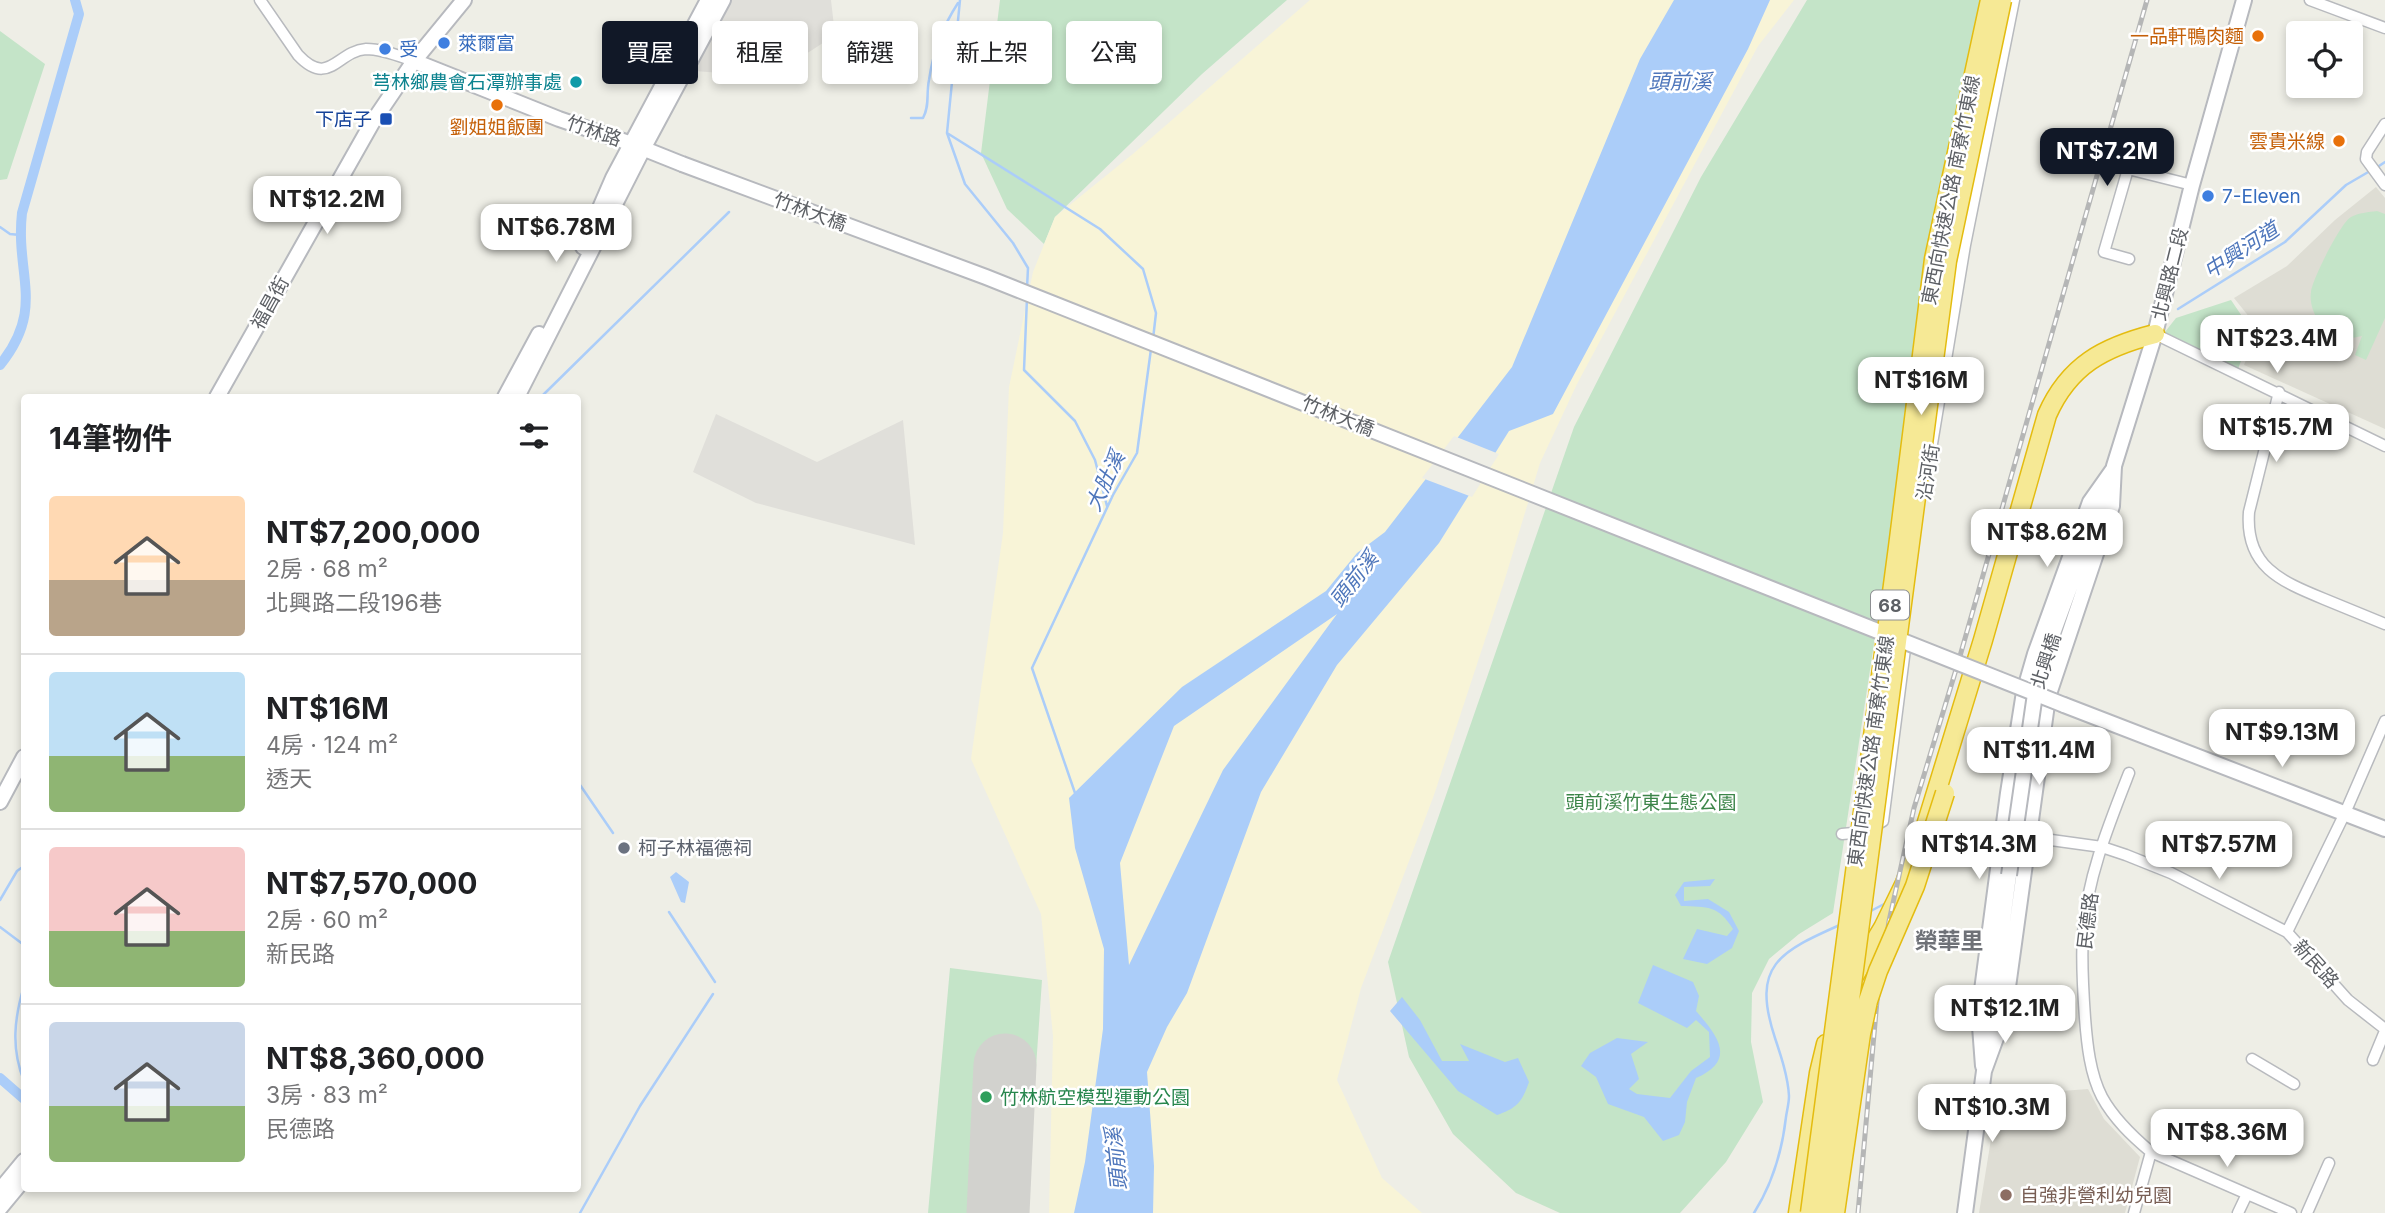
<!DOCTYPE html>
<html lang="zh-TW">
<meta charset="utf-8">
<style>
body{margin:0;font-family:Inter,"Noto Sans TC",sans-serif;background:#f2f2f2;color:#202124;height:100vh;display:flex;flex-direction:column;font-size:26px;white-space:nowrap}
*{box-sizing:border-box;margin:0}
p{font-size:23px;color:#757577}
.icon{flex:none;width:38px;height:38px;fill:none;stroke:currentColor;stroke-width:2;stroke-linecap:round;stroke-linejoin:round}
.map{position:relative;flex:1;overflow:hidden}
.sheet{position:absolute;left:21px;top:394px;width:560px;height:798px;display:flex;flex-direction:column;background:#fff;border-radius:7px;box-shadow:0 4px 10px #0003}
.sheet>*{flex:none}
.top-card{position:absolute;left:602px;top:21px;width:665px;height:63px;display:flex;gap:14px}
.controls{position:absolute;left:2286px;top:21px;display:grid;gap:14px}
.controls a{display:grid;place-items:center;width:77px;height:77px;border-radius:7px;background:#fff;box-shadow:0 4px 10px #0003;font-size:35px}
.price{position:absolute;translate:-50% -60px;padding:0 16px;border-radius:14px;background:#fff;color:#222;font-size:23px;line-height:46px;filter:drop-shadow(0 2px 4px #0008)}
.price::after{content:'';position:absolute;left:50%;top:42px;width:21px;height:16px;margin-left:-10px;background:inherit;clip-path:polygon(0 0,100% 0,50% 100%)}
.price.selected{background:#111827;color:#fff}
ul{padding:0;list-style:none}
li{display:flex;align-items:center;gap:21px;height:175px;padding:0 28px}
li+li{border-top:2px solid #e0e0e0}
li span{display:grid;place-items:center;flex:none;width:196px;height:140px;border-radius:7px;color:#555}
li>.icon{margin-inline-start:auto}
span .icon{width:84px;height:84px;fill:#fffc;stroke-width:1}
li b{font-size:30px}
h2{display:flex;justify-content:space-between;align-items:center;height:84px;padding:0 28px;font-size:30px}
.tag{padding:0 24px;border-radius:7px;background:#fff;box-shadow:0 4px 10px #0003;font-size:24px;line-height:63px}
.tag.selected{background:#111827;color:#fff}
.map>svg:first-child{display:block}
.industrial{fill:#e0dfda}
.education{fill:#deddd4}
.green{fill:#c4e4c8}
.sand{fill:#f8f4d7}
.water{fill:#abcdf9;fill-rule:evenodd}
.pier{fill:#eeeee6}
.lines{fill:none;stroke-linecap:round;stroke-linejoin:round}
.stream{stroke:#abcdf9;stroke-width:2.5}
.canal{stroke:#abcdf9;stroke-width:10}
.runway{stroke:#d2d2ce;stroke-width:63}
.street-casing{stroke:#b8babe;stroke-width:13}
.secondary-casing{stroke:#b7b9be;stroke-width:18}
.highway-casing{stroke:#e4bc10;stroke-width:21}
.street{stroke:#fff;stroke-width:10}
.secondary{stroke:#fff;stroke-width:14}
.highway{stroke:#f6e995;stroke-width:18}
.rail-casing{stroke:#b5b6b6;stroke-width:5}
.rail{stroke:#fff;stroke-width:2.5;stroke-dasharray:8;stroke-linecap:butt}
.secondary-bridge-casing{stroke:#b7b9be;stroke-width:18;stroke-linecap:butt}
.highway-bridge-casing{stroke:#e4bc10;stroke-width:21;stroke-linecap:butt}
.secondary-bridge{stroke:#fff;stroke-width:14}
.highway-bridge{stroke:#f6e995;stroke-width:18}
.food-dot{fill:#e8710a;stroke:#fff;stroke-width:2.5}
.shop-dot{fill:#3f7fe0;stroke:#fff;stroke-width:2.5}
.culture-dot{fill:#0f9aa8;stroke:#fff;stroke-width:2.5}
.transit-dot{fill:#1a4fb4;stroke:#fff;stroke-width:2.5}
.worship-dot{fill:#6b7280;stroke:#fff;stroke-width:2.5}
.leisure-dot{fill:#2e9e5b;stroke:#fff;stroke-width:2.5}
.education-dot{fill:#8d6e63;stroke:#fff;stroke-width:2.5}
.labels{text-anchor:middle;dominant-baseline:central;stroke-width:5;stroke-linejoin:round;paint-order:stroke}
.shield{fill:#fff;stroke:#8e9093;stroke-width:2}
.shield-label{font-size:18px;font-weight:bold;fill:#5d6065}
.food-label{font-size:19px;fill:#c56008;stroke:#fff;text-anchor:end}
.shop-label{font-size:19px;fill:#366cbe;stroke:#fff;text-anchor:start}
.culture-label{font-size:19px;fill:#0d838f;stroke:#fff;text-anchor:end}
.transit-label{font-size:19px;fill:#164399;stroke:#fff;text-anchor:end}
.street-label{font-size:19px;fill:#5d6065;stroke:#fff}
.park-label{font-size:19px;fill:#3c8549;stroke:#fff}
.worship-label{font-size:19px;fill:#5b616d;stroke:#fff;text-anchor:start}
.leisure-label{font-size:19px;fill:#27864d;stroke:#fff;text-anchor:start}
.education-label{font-size:19px;fill:#785e54;stroke:#fff;text-anchor:start}
.water-label{font-size:21px;font-style:italic;fill:#4e76bb;stroke:#fff}
.quarter-label{font-size:23px;font-weight:bold;fill:#6e7177;stroke:#fff}
</style>
<div class="map">
<svg width="2385" height="1213" viewBox="0 0 2385 1213">
<rect width="100%" height="100%" fill="#eeeee6"/>
<!-- industrial -->
<path class="industrial" d="M727,0H831L835,35L771,77L695,71Z
M716,414L817,462L903,420L915,545L756,503L693,472Z"/>
<!-- education -->
<path class="education" d="M2376,187L2385,198V429L2244,365L2258,328L2234,298L2287,266L2335,220Z
M2088,1089L2104,1119L2140,1157L2125,1213H1979L1998,1096Z"/>
<!-- green -->
<path class="green" d="M1000,0H1287L1202,74L1055,217L1044,244L1007,209L981,153Z
M1807,0H1993L1914,381L1833,913L1799,934L1769,959L1752,993L1751,1042L1763,1102L1726,1162L1680,1213H1560L1516,1193L1453,1134L1409,1057L1388,962L1574,427L1701,177Z
M0,31L45,64L7,179L0,180Z
M2377,211L2385,214V318L2366,360L2355,355L2362,336C2356,337 2348,340 2341,338C2323,334 2308,310 2311,292C2312,280 2341,222 2351,217C2358,213 2369,212 2377,211Z
M2231,300L2252,331L2238,369L2161,337L2176,318Z
M950,968L1042,980L1026,1213H928Z"/>
<!-- sand -->
<path class="sand" d="M1310,0H1794L1758,46L1577,384L1540,463L1504,582L1434,795L1361,988L1337,1080L1382,1178L1422,1213H1049L1053,1036L1041,914L971,759L1003,533L1009,387L1033,272L1055,217L1134,153Z"/>
<!-- water -->
<path class="water" d="M1674,0H1770L1748,49L1553,414L1509,431L1439,543L1337,665L1261,792L1187,993L1167,1027L1147,1072L1154,1166L1153,1213H1074L1085,1162L1103,1029L1104,949L1075,848L1069,798L1182,687L1326,591L1357,553L1385,532L1512,367L1640,59ZM1337,614L1223,770L1129,965L1120,863L1174,726Z
M676,872L689,882L685,903L681,902L670,877Z
M1715,879L1710,886L1684,887V901L1708,899L1729,912L1739,931L1732,948L1707,964L1683,959L1697,929L1727,936L1733,929C1718,905 1708,907 1681,906L1675,895L1684,882Z
M1653,965L1693,982L1699,996L1696,1011C1718,1036 1737,1060 1696,1078L1687,1102L1685,1122L1679,1135L1663,1141L1644,1117L1608,1104L1596,1077L1581,1066L1590,1053L1617,1038L1648,1042L1631,1054L1639,1079L1629,1089L1637,1094L1670,1098L1691,1071L1710,1057L1709,1032L1696,1020L1687,1028L1638,1003Z
M1402,997L1420,1020L1442,1061H1469L1460,1044L1505,1062L1518,1058L1529,1082C1522,1102 1517,1108 1497,1115L1458,1091L1390,1011Z"/>
<!-- pier -->
<path class="pier" d="M1454,436L1499,454L1472,497L1422,478Z"/>
<g class="lines">
<!-- stream -->
<path class="stream" d="M960,0L947,133L1100,229L1143,269L1156,313L1153,339
M911,118H923C930,105 926,94 929,80C933,52 943,26 958,3
M947,133L965,184L1013,243L1028,268L1027,288
M2376,168L2385,162
M0,227L10,234L20,235
M1027,298L1024,370L1075,421L1095,460L1107,506
M2178,309L2285,242L2346,185L2370,171
M541,397L729,212
M578,782L613,833
M1075,793L1032,668L1113,495L1137,453L1151,349
M0,900L17,871L24,866
M669,912L715,982
M1867,913L1886,903
M0,927L24,945
M24,986C14,1019 11,1049 24,1081
M580,1213L640,1106L713,994
M1754,1213C1773,1183 1782,1152 1786,1117C1787,1110 1789,1103 1789,1096C1788,1077 1781,1056 1775,1038C1751,965 1779,952 1842,924"/>
<!-- canal -->
<path class="canal" d="M0,365C46,308 15,275 22,213L79,14L75,0
M0,1078L24,1099"/>
<!-- runway -->
<path class="runway" d="M998,1213L1005,1065"/>
<defs>
<path id="street" d="M260,0L298,55C329,88 337,51 366,49C382,49 399,56 414,61
M2310,0L2385,28
M2385,124L2367,152L2366,159L2385,185
M2129,259L2104,252L2128,169L2192,185
M2155,334L2385,446
M2279,392L2249,512C2245,566 2280,581 2324,599C2344,607 2365,616 2385,624
M1927,474L1965,245L2014,0
M2129,773C2109,824 2087,878 2083,933C2081,961 2083,990 2085,1018C2087,1044 2090,1074 2102,1097C2114,1119 2132,1136 2151,1152L2291,1213
M1842,834L1864,832L1883,821L1905,649
M2022,836L2102,847L2126,855L2171,873L2287,932L2348,1000L2385,1029
M2287,932L2345,813L2385,721
M2252,1059L2294,1084
M2373,1060L2385,1031
M2134,1213L2151,1152
M2238,1213L2247,1194
M2307,1213L2329,1163"/>
<path id="secondary" d="M414,61L559,119L632,144L682,164
M583,247L613,178L708,0
M217,397L372,123L414,61L464,0
M505,397L539,334
M517,397L643,149L723,0
M2035,694L2045,655L2108,484
M2064,705L2385,829
M0,802L24,757
M1987,1042L2009,875
M1983,1066L1979,1013L2008,793L2024,692L2035,654L2090,502L2114,468
M0,1190L24,1161
M0,1208L24,1179
M1965,1213L1984,1071L2004,1016L2048,697L2112,506L2114,466L2155,334L2192,185L2244,0"/>
<path id="highway" d="M1854,976L1883,928L1905,883L1923,835L1983,640L2047,415C2069,365 2104,347 2155,334
M1798,1213L1819,1073L1826,1044"/>
</defs>
<!-- street casing -->
<use href="#street" class="street-casing"/>
<!-- secondary casing -->
<use href="#secondary" class="secondary-casing"/>
<!-- highway casing -->
<use href="#highway" class="highway-casing"/>
<!-- street -->
<use href="#street" class="street"/>
<!-- secondary -->
<use href="#secondary" class="secondary"/>
<!-- highway -->
<use href="#highway" class="highway"/>
<defs>
<path id="rail" d="M1858,1213L1877,1001L1889,921L1914,808L1958,663L2147,0"/>
</defs>
<!-- rail casing -->
<use href="#rail" class="rail-casing"/>
<!-- rail -->
<use href="#rail" class="rail"/>
<defs>
<path id="secondary-bridge" d="M682,164L986,277L2064,705
M2009,875L2035,694"/>
<path id="highway-bridge" d="M1810,1213L1898,547L1934,259L1990,0
M1822,1213L1947,261L2002,0
M1835,1213L1861,1034L1868,1001L1878,971L1915,886L1945,793"/>
</defs>
<!-- secondary-bridge casing -->
<use href="#secondary-bridge" class="secondary-bridge-casing"/>
<!-- highway-bridge casing -->
<use href="#highway-bridge" class="highway-bridge-casing"/>
<!-- secondary-bridge -->
<use href="#secondary-bridge" class="secondary-bridge"/>
<!-- highway-bridge -->
<use href="#highway-bridge" class="highway-bridge"/>
</g>
<!-- markers -->
<g class="food-dot">
<circle cx="2258" cy="36" r="7"/>
<circle cx="497" cy="105" r="7"/>
<circle cx="2339" cy="141" r="7"/>
</g>
<g class="shop-dot">
<circle cx="444" cy="43" r="7"/>
<circle cx="385" cy="49" r="7"/>
<circle cx="2208" cy="196" r="7"/>
</g>
<circle class="culture-dot" cx="576" cy="82" r="7"/>
<rect class="transit-dot" x="379" y="112" width="14" height="14" rx="3.5"/>
<circle class="worship-dot" cx="624" cy="848" r="7"/>
<circle class="leisure-dot" cx="986" cy="1097" r="7"/>
<circle class="education-dot" cx="2006" cy="1195" r="7"/>
<g class="labels">
<!-- shield labels -->
<rect class="shield" x="1871" y="590.5" width="38" height="29" rx="5"/>
<g class="shield-label">
<text x="1890" y="605">68</text>
</g>
<!-- food labels -->
<g class="food-label">
<text x="2244" y="36">一品軒鴨肉麵</text>
<text x="497" y="127" text-anchor="middle">劉姐姐飯團</text>
<text x="2325" y="141">雲貴米線</text>
</g>
<!-- shop labels -->
<g class="shop-label">
<text x="458" y="43">萊爾富</text>
<text x="399" y="49">受</text>
<text x="2222" y="196">7-Eleven</text>
</g>
<!-- culture labels -->
<g class="culture-label">
<text x="562" y="82">芎林鄉農會石潭辦事處</text>
</g>
<!-- transit labels -->
<g class="transit-label">
<text x="372" y="119">下店子</text>
</g>
<!-- street labels -->
<g class="street-label">
<text transform="translate(594 131) rotate(19)">竹林路</text>
<text transform="translate(1951 190) rotate(-79)">東西向快速公路 南寮竹東線</text>
<text transform="translate(810 212) rotate(20)">竹林大橋</text>
<text transform="translate(2170 274) rotate(-76)">北興路二段</text>
<text transform="translate(270 303) rotate(-61)">福昌街</text>
<text transform="translate(1338 416) rotate(22)">竹林大橋</text>
<text transform="translate(1928 472) rotate(-81)">沿河街</text>
<text transform="translate(2046 661) rotate(-72)">北興橋</text>
<text transform="translate(1871 751) rotate(-82)">東西向快速公路 南寮竹東線</text>
<text transform="translate(2088 921) rotate(-83)">民德路</text>
<text transform="translate(2316 964) rotate(48)">新民路</text>
</g>
<!-- park labels -->
<g class="park-label">
<text x="1651" y="802">頭前溪竹東生態公園</text>
</g>
<!-- worship labels -->
<g class="worship-label">
<text x="638" y="848">柯子林福德祠</text>
</g>
<!-- leisure labels -->
<g class="leisure-label">
<text x="1000" y="1097">竹林航空模型運動公園</text>
</g>
<!-- education labels -->
<g class="education-label">
<text x="2020" y="1195">自強非營利幼兒園</text>
</g>
<!-- water labels -->
<g class="water-label">
<text x="1680" y="81">頭前溪</text>
<text transform="translate(2241 250) rotate(-33)">中興河道</text>
<text transform="translate(1105 481) rotate(-65)">大肚溪</text>
<text transform="translate(1354 579) rotate(-52)">頭前溪</text>
<text transform="translate(1116 1159) rotate(-96)">頭前溪</text>
</g>
<!-- quarter labels -->
<g class="quarter-label">
<text x="1949" y="941">榮華里</text>
</g>
</g>
</svg>
<div class="controls">
<a><svg class="icon" aria-label="locate" viewBox="0 0 24 24"><circle cx="12" cy="12" r="6"/><path d="M12 2v4M12 18v4M2 12h4M18 12h4"/></svg></a>
</div>
<b class="price selected" style="left:2107px;top:188px">NT$7.2M</b>
<b class="price" style="left:327px;top:236px">NT$12.2M</b>
<b class="price" style="left:556px;top:264px">NT$6.78M</b>
<b class="price" style="left:2277px;top:375px">NT$23.4M</b>
<b class="price" style="left:1921px;top:417px">NT$16M</b>
<b class="price" style="left:2276px;top:464px">NT$15.7M</b>
<b class="price" style="left:2047px;top:569px">NT$8.62M</b>
<b class="price" style="left:2282px;top:769px">NT$9.13M</b>
<b class="price" style="left:2039px;top:787px">NT$11.4M</b>
<b class="price" style="left:1979px;top:881px">NT$14.3M</b>
<b class="price" style="left:2219px;top:881px">NT$7.57M</b>
<b class="price" style="left:2005px;top:1045px">NT$12.1M</b>
<b class="price" style="left:1992px;top:1144px">NT$10.3M</b>
<b class="price" style="left:2227px;top:1169px">NT$8.36M</b>
<div class="top-card">
<a class="tag selected">買屋</a>
<a class="tag">租屋</a>
<a class="tag">篩選</a>
<a class="tag">新上架</a>
<a class="tag">公寓</a>
</div>
<section class="sheet">
<h2>14筆物件<svg class="icon" aria-label="filters" viewBox="0 0 24 24"><path d="M4 7h16M4 17h16"/><circle cx="9" cy="7" r="2"/><circle cx="15" cy="17" r="2"/></svg></h2>
<ul>
<li><span style="background:linear-gradient(#ffd9b3 60%,#b9a48a 0)"><svg class="icon" aria-label="home" viewBox="0 0 24 24"><path d="M3 11l9-7 9 7M6 9v11h12V9"/></svg></span><div><b>NT$7,200,000</b><p>2房 · 68 m²</p><p>北興路二段196巷</p></div></li>
<li><span style="background:linear-gradient(#bfe0f5 60%,#8fb573 0)"><svg class="icon" aria-label="home" viewBox="0 0 24 24"><path d="M3 11l9-7 9 7M6 9v11h12V9"/></svg></span><div><b>NT$16M</b><p>4房 · 124 m²</p><p>透天</p></div></li>
<li><span style="background:linear-gradient(#f6c9c9 60%,#8fb573 0)"><svg class="icon" aria-label="home" viewBox="0 0 24 24"><path d="M3 11l9-7 9 7M6 9v11h12V9"/></svg></span><div><b>NT$7,570,000</b><p>2房 · 60 m²</p><p>新民路</p></div></li>
<li><span style="background:linear-gradient(#c9d6e8 60%,#8fb573 0)"><svg class="icon" aria-label="home" viewBox="0 0 24 24"><path d="M3 11l9-7 9 7M6 9v11h12V9"/></svg></span><div><b>NT$8,360,000</b><p>3房 · 83 m²</p><p>民德路</p></div></li>
</ul>
</section>
</div>
